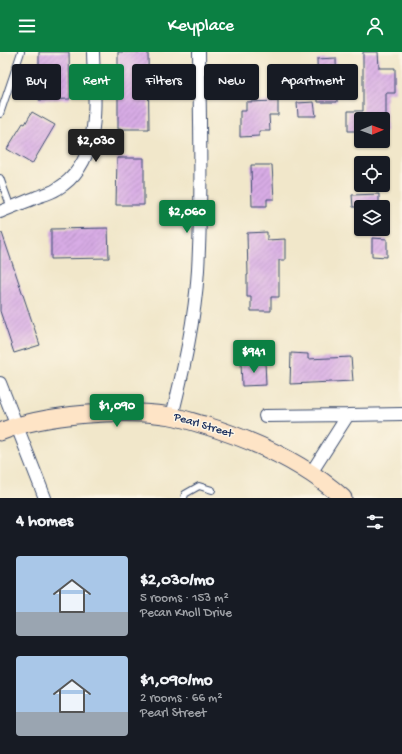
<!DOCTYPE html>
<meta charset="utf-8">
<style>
body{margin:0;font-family:"Gochi Hand",sans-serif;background:#20242c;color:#f1f3f6;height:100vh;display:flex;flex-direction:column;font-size:15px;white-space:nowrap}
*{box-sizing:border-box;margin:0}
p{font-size:13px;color:#9ea1a6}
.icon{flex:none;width:22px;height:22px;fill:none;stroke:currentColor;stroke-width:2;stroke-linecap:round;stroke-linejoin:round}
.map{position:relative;height:446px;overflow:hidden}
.details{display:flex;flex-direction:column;background:#171b24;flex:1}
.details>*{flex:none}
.banner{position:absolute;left:12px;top:12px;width:378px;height:36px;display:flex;gap:8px}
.needle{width:26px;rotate:89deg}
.controls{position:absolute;left:354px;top:60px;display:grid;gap:8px}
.controls a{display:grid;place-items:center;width:36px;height:36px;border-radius:4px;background:#171b24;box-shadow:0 1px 3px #0004;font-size:20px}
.price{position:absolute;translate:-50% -34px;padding:0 9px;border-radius:4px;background:#0b8043;color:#fff;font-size:13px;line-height:26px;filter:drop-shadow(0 1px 2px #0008)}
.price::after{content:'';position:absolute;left:50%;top:24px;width:12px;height:9px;margin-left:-6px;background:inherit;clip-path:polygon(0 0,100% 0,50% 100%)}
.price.on{background:#222;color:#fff}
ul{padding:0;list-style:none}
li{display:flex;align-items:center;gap:12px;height:100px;padding:0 16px}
li span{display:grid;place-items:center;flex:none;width:112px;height:80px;border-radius:4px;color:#555}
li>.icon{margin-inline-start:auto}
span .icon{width:48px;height:48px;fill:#fffc;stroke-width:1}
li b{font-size:17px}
h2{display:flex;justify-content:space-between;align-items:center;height:48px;padding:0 16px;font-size:17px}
.pill{padding:0 14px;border-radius:4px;background:#171b24;box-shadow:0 1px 3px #0004;font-size:14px;line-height:36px}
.pill.on{background:#0b8043;color:#fff}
header{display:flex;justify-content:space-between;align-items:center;height:52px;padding:0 16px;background:#0b8043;color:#fff;font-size:18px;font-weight:600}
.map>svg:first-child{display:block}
.building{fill:url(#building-hatch)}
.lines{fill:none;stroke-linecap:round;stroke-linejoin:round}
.lane-casing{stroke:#3b4b6e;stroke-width:8}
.street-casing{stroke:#3b4b6e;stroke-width:14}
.secondary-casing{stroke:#3b4b6e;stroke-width:19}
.lane{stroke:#fff;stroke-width:6}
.street{stroke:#fff;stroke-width:12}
.secondary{stroke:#fee4c6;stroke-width:17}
.labels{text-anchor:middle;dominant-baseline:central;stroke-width:3;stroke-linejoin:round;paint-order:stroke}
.street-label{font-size:12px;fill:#1b2f5e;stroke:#fcf5e5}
</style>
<header><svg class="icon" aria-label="menu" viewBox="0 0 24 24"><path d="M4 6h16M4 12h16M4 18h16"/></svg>Keyplace<svg class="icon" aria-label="person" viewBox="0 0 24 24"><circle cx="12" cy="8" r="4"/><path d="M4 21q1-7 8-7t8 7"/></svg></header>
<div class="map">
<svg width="402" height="446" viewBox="0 0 402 446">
<defs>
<pattern id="building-hatch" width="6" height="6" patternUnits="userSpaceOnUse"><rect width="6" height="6" fill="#d8ace5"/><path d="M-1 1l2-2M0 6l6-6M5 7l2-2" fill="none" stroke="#ae8cbd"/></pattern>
</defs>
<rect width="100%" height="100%" fill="#fcf5e5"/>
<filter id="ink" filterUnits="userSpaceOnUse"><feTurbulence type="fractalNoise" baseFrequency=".025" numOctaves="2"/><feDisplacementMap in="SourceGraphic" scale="8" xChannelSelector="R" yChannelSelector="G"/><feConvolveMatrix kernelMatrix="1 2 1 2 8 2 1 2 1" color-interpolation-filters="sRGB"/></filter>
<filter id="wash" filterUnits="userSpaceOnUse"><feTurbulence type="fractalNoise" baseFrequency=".012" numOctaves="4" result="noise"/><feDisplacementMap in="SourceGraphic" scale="16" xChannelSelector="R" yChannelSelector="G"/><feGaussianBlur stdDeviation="0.9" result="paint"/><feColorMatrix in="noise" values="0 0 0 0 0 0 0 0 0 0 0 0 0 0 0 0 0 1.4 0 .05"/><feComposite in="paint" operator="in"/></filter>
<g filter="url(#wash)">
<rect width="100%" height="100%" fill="#f1e7ca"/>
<g id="blocks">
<!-- building -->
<path class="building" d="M39,0H69L70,47L39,48Z
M118,0H148L149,77H118Z
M363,0H378L379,16H395V41H386V79H383V67H361V79H348V59H363Z
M336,6L337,50H318L317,7Z
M278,49V63H269L270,79H259V84L240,85V59H246V50Z
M314,50L316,64H298L297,51Z
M32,60L55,73L32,112L7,97L23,71L25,72Z
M117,106H144V153H116Z
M251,113H272L274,147H267V154H252Z
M379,142V155H353L352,143Z
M108,176L109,206L51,207V177Z
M267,180V188L285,187V208H279V245H271V259H251V245H247V223H248L247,181Z
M0,181H2L40,293L14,301L0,259Z
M372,186L387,187V205L372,204Z
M291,301L308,302V307L351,305L353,329L290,332Z
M265,309L266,333L242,334L241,310Z"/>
</g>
</g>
<g filter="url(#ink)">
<use href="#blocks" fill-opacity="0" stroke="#3b4b6e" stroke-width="1"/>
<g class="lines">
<defs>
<path id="lane" d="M0,62L21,0
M0,126L11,156
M184,446L185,442L199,434L212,438"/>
<path id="street" d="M0,160C12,155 25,150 37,145C43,143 51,141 57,137C104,109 94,47 93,0
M0,331L45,446
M172,364C184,316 195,267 198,218C202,146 200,73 199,0
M265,364L348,363
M311,421L348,363L402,362"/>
<path id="secondary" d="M0,380C44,362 124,356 171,364C182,366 193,370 204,373C253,388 304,411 343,446"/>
</defs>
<!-- lane casing -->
<use href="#lane" class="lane-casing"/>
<!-- street casing -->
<use href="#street" class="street-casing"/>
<!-- secondary casing -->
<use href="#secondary" class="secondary-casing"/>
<!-- lane -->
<use href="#lane" class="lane"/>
<!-- street -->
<use href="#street" class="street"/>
<!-- secondary -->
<use href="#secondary" class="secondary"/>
</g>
</g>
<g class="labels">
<!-- street labels -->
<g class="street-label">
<text transform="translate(203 374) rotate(17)">Pearl Street</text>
</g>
</g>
</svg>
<div class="controls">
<a><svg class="needle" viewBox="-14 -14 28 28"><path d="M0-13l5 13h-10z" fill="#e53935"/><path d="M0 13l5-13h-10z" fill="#9ea1a6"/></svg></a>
<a><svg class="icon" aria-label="locate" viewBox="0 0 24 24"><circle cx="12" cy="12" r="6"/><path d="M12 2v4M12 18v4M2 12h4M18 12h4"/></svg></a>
<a><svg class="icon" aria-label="layers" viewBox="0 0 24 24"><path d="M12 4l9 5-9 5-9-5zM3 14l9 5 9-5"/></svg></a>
</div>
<b class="price on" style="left:96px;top:111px">$2,030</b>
<b class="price" style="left:187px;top:182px">$2,060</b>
<b class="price" style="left:254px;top:322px">$941</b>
<b class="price" style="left:117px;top:376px">$1,090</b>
<div class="banner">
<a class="pill">Buy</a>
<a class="pill on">Rent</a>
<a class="pill">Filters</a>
<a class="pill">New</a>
<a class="pill">Apartment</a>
</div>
</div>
<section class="details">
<h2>4 homes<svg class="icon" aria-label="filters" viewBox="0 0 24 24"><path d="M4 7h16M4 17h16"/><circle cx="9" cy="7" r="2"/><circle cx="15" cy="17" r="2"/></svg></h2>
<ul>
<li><span style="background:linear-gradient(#a9c7e8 70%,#9aa5b1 0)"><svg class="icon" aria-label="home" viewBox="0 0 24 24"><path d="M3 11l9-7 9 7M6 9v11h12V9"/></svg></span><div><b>$2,030/mo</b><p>5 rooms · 153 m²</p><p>Pecan Knoll Drive</p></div></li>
<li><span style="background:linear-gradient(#a9c7e8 70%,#9aa5b1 0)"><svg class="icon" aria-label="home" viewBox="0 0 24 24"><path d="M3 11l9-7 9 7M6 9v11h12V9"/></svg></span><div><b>$1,090/mo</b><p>2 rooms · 66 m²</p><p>Pearl Street</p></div></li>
</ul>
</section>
